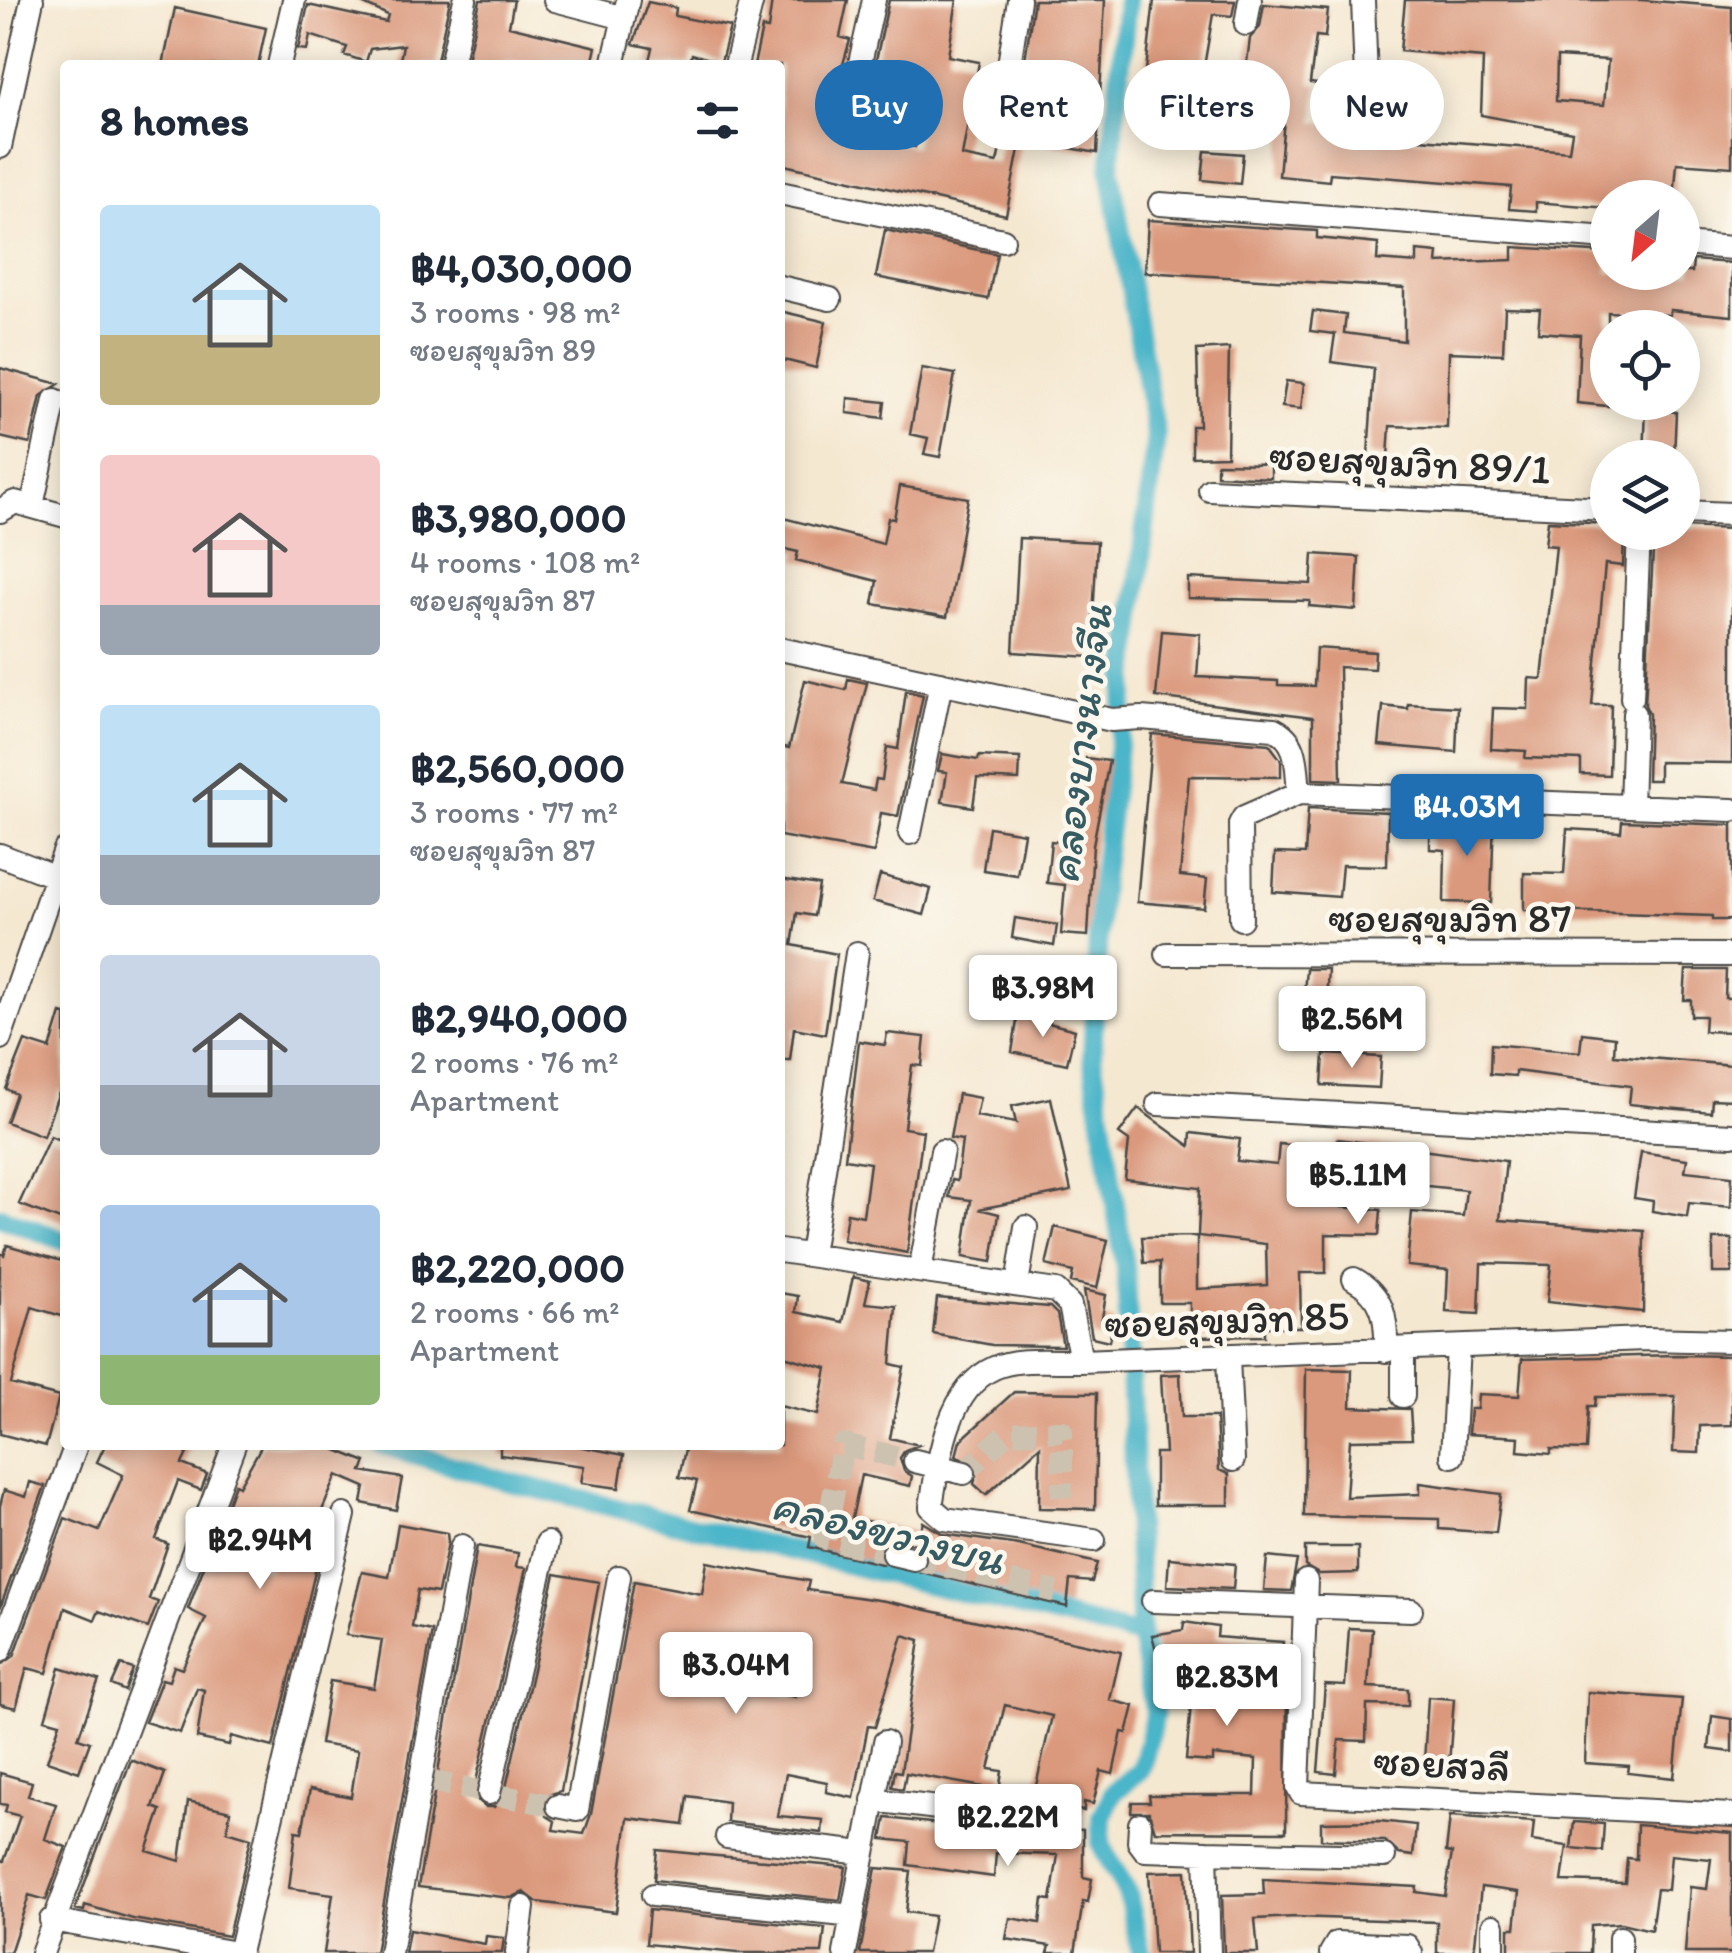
<!DOCTYPE html>
<meta charset="utf-8">
<style>
body{margin:0;font-family:Itim,"Playpen Sans Thai",sans-serif;background:#f6f6f7;color:#1f2937;height:100vh;display:flex;flex-direction:column;font-size:38px;white-space:nowrap}
*{box-sizing:border-box;margin:0}
p{font-size:32px;color:#747a83}
.icon{flex:none;width:55px;height:55px;fill:none;stroke:currentColor;stroke-width:2;stroke-linecap:round;stroke-linejoin:round}
.map{position:relative;flex:1;overflow:hidden}
.sheet{position:absolute;left:60px;top:60px;width:725px;height:1390px;display:flex;flex-direction:column;background:#fff;border-radius:10px;box-shadow:0 5px 25px #0003}
.sheet>*{flex:none}
.top-card{position:absolute;left:815px;top:60px;width:765px;height:90px;display:flex;gap:20px}
.needle{width:65px;rotate:208deg}
.buttons{position:absolute;left:1590px;top:180px;display:grid;gap:20px}
.buttons a{display:grid;place-items:center;width:110px;height:110px;border-radius:50%;background:#fff;box-shadow:0 5px 25px #0003;font-size:50px}
.price{position:absolute;translate:-50% -85px;padding:0 22px;border-radius:10px;background:#fff;color:#222;font-size:32px;line-height:65px;filter:drop-shadow(0 2px 5px #0008)}
.price::after{content:'';position:absolute;left:50%;top:60px;width:30px;height:22px;margin-left:-15px;background:inherit;clip-path:polygon(0 0,100% 0,50% 100%)}
.price.selected{background:#1f6fb2;color:#fff}
ul{padding:0;list-style:none}
li{display:flex;align-items:center;gap:30px;height:250px;padding:0 40px}
li span{display:grid;place-items:center;flex:none;width:280px;height:200px;border-radius:10px;color:#555}
li>.icon{margin-inline-start:auto}
span .icon{width:120px;height:120px;fill:#fffc;stroke-width:1}
li b{font-size:42px}
h2{display:flex;justify-content:space-between;align-items:center;height:120px;padding:0 40px;font-size:42px}
.pill{padding:0 35px;border-radius:45px;background:#fff;box-shadow:0 5px 25px #0003;font-size:35px;line-height:90px}
.pill.selected{background:#1f6fb2;color:#fff}
.map>svg:first-child{display:block}
.lines{fill:none;stroke-linecap:round;stroke-linejoin:round}
.canal{stroke:#4bb5c9;stroke-width:20}
.building{fill:#da987b;fill-rule:evenodd}
.minor-tunnel{stroke:#cdc2b0;stroke-width:22;stroke-dasharray:22 11;stroke-linecap:butt}
.minor-casing{stroke:#494744;stroke-width:26}
.minor{stroke:#fff;stroke-width:22}
.labels{text-anchor:middle;dominant-baseline:central;stroke-width:9;stroke-linejoin:round;paint-order:stroke}
.street-label{font-size:42px;fill:#2b2b2b;stroke:#fbf7ec}
.water-label{font-size:45px;font-style:italic;fill:#365b62;stroke:#fbf7ec}
</style>
<div class="map">
<svg width="1732" height="1953" viewBox="0 0 1732 1953">
<rect width="100%" height="100%" fill="#fbf7ec"/>
<filter id="ink" filterUnits="userSpaceOnUse"><feTurbulence type="fractalNoise" baseFrequency=".01" numOctaves="2"/><feDisplacementMap in="SourceGraphic" scale="20" xChannelSelector="R" yChannelSelector="G"/><feConvolveMatrix kernelMatrix="1 2 1 2 8 2 1 2 1" color-interpolation-filters="sRGB"/></filter>
<filter id="wash" filterUnits="userSpaceOnUse"><feTurbulence type="fractalNoise" baseFrequency=".0048" numOctaves="4" result="noise"/><feDisplacementMap in="SourceGraphic" scale="40" xChannelSelector="R" yChannelSelector="G"/><feGaussianBlur stdDeviation="2.25" result="paint"/><feColorMatrix in="noise" values="0 0 0 0 0 0 0 0 0 0 0 0 0 0 0 0 0 1.4 0 .05"/><feComposite in="paint" operator="in"/></filter>
<g filter="url(#wash)">
<rect width="100%" height="100%" fill="#f5e8d1"/>
<g class="lines">
<!-- canal -->
<path class="canal" d="M1127,0L1110,170L1156,436L1100,894L1092,1057L1126,1274L1141,1636L1155,1714L1141,1769L1113,1793L1102,1817L1101,1844L1128,1895L1141,1953
M0,1217L65,1241
M382,1445L501,1480L1141,1636"/>
</g>
<g id="blocks">
<!-- building -->
<path class="building" d="M355,0H450L436,65H399L403,45L370,49L366,62L344,55L347,47L310,35L307,50L298,49L308,5L386,22L388,15Z
M480,0H514L509,26L596,47L592,65L503,61L502,65H466Z
M772,0H848L840,37L850,40L826,123L884,135L883,140L915,147L927,86L873,74L889,0H957L948,56L979,62L962,156L997,163L1002,138L1015,126L1034,0H1105L1097,153L1021,139L1006,215L780,164V65H754L762,28L768,29Z
M1154,0L1235,1L1232,16L1213,14L1200,90L1243,95L1250,38L1260,27L1264,4L1328,10L1325,37L1316,36L1310,83L1318,84L1314,122L1334,123V132L1569,151L1572,132L1481,115L1483,58L1400,51L1405,0H1641L1732,7V167L1677,163L1674,198H1608V208L1536,202V211L1509,209L1511,187L1330,173L1329,181L1279,176L1284,119L1236,112L1235,120L1203,116V122L1141,114ZM1557,57L1608,60L1604,105L1556,101Z
M648,2L676,8L675,16L730,27L721,62L692,54L689,65H648L652,48L633,44Z
M175,8L266,28L258,65H163Z
M1205,151L1243,154L1240,184L1202,180Z
M1148,220L1317,231V238L1378,244L1377,260L1417,263V251L1438,253L1437,263L1513,260V247L1608,253V272H1692L1693,260L1732,263V316L1670,310V315L1608,312V406L1577,403L1580,335L1538,332L1540,309L1505,308L1503,354L1449,352L1447,428L1390,426L1388,457L1368,455L1374,368L1331,362L1335,334L1310,331L1313,311L1346,315L1344,333L1404,341V288L1145,272Z
M885,230L997,254L988,299L876,277Z
M780,311L826,322L816,368L780,359Z
M1229,348L1227,456L1192,457V426H1199L1197,350Z
M0,368L59,384L41,396L30,444L0,437Z
M922,368L955,374L940,457L924,454L928,438L910,434Z
M1286,381L1304,383L1301,409L1282,407Z
M848,398L885,402L883,418L847,413Z
M1646,410L1676,412L1674,457L1644,455Z
M1217,463L1271,464V478L1217,475Z
M900,486L968,498L947,617L873,604L877,581L796,560L798,552L780,548V517L883,544L888,518L894,519Z
M1548,521L1608,524V532H1624L1623,566L1605,564L1592,705H1611L1609,775L1581,774V760L1525,758L1526,751L1491,749L1493,708L1528,709L1529,678L1542,679L1556,546L1545,545Z
M1682,527L1732,529V763L1659,762V780H1647L1649,714L1645,705L1654,532H1682Z
M1019,538L1097,542L1091,657L1013,652Z
M1313,554L1359,557L1356,610L1309,606L1310,601L1188,598V578L1311,584Z
M1162,631L1200,634L1197,677L1278,681V685L1314,686L1316,648L1375,652L1374,669L1339,667L1341,780L1313,779V717L1156,697Z
M848,679L867,683L842,784L874,790L876,779L882,780L887,747L898,749L906,691L923,695L898,816L881,813L874,853L780,836V746L789,748L805,680L846,690Z
M1408,704L1458,707L1456,752L1379,745L1383,706L1408,709Z
M1152,734L1269,744L1281,760V777L1189,776L1180,876L1207,879L1204,908L1137,902Z
M942,754L978,760L979,756L1020,758L1019,780L977,778L973,807L942,802L947,772L938,771Z
M1086,758L1109,761L1093,845L1088,936L1061,934L1065,885L1047,883L1051,841L1072,843Z
M1308,808L1388,812L1387,866L1342,865L1339,897L1273,892L1275,853L1305,854Z
M1460,814L1494,816L1491,903L1444,902L1445,850L1430,849V831L1460,830Z
M1622,821L1732,825V920H1712V916L1524,910V873L1564,874L1567,829L1621,832Z
M989,827L1024,833L1017,875L983,870Z
M880,875L931,889L924,915L873,901Z
M780,879L819,885L814,916L797,913L792,945L837,954L825,1034L794,1028L790,1060H780Z
M1015,918L1057,925L1054,946L1012,938Z
M1306,969H1328L1325,1019L1335,1020L1333,1051L1307,1049L1312,993H1304Z
M1686,970H1726L1725,998H1732V1032L1704,1031L1705,1016H1691V1000H1684Z
M61,1013L65,1014V1092L60,1090L43,1136L6,1122L16,1094L6,1089L25,1041L50,1049Z
M1018,1015L1075,1030L1067,1064L1012,1052Z
M887,1033L925,1037L922,1066L912,1065L904,1128L923,1131L907,1253L843,1240L847,1213L863,1216L870,1163L845,1159L859,1041L885,1045Z
M1582,1033L1615,1037L1614,1055L1732,1065V1100L1712,1099L1711,1112L1667,1108L1629,1104L1631,1086L1515,1071V1076L1490,1074L1491,1044L1580,1052Z
M1324,1054L1381,1057L1379,1088L1322,1085Z
M958,1094L980,1098L976,1116L1016,1123L1012,1106L1051,1098L1071,1191L979,1209L999,1214L992,1262L963,1257L971,1200L949,1197L952,1180L957,1181L962,1140L950,1138Z
M1138,1108L1190,1146L1191,1133L1240,1139L1237,1161L1277,1165L1279,1144L1336,1150L1337,1139L1506,1161L1500,1220L1644,1231L1643,1312L1547,1302L1551,1265L1481,1263L1479,1314L1446,1312L1448,1270L1407,1266L1412,1212L1463,1216L1466,1190L1341,1177L1342,1207L1381,1210L1379,1235L1326,1234V1273H1300L1301,1327H1264V1336L1190,1337V1303H1160V1262L1144,1263L1142,1237L1197,1236V1289L1267,1285L1266,1244L1198,1236L1200,1188L1125,1179L1129,1141L1119,1134Z
M50,1136L65,1142V1222L19,1204Z
M1641,1152L1687,1159L1685,1171L1732,1176L1731,1207L1689,1203L1687,1217L1652,1211L1653,1201L1634,1198Z
M1055,1227L1108,1240L1097,1288L1071,1282L1073,1272L1046,1265Z
M1713,1239H1732V1273H1713Z
M7,1245L65,1262V1317L32,1307L11,1384L59,1397L46,1446L0,1434V1253L4,1255Z
M853,1277L870,1281L865,1303L896,1306L891,1364L904,1367L890,1438L919,1445L905,1450L900,1458L904,1471L912,1476L910,1486L861,1475L852,1518L920,1533L923,1522L943,1534L1019,1545L1097,1563L1092,1582L1070,1580L1067,1607L920,1572L929,1556L917,1544L888,1540L879,1550L882,1564L809,1547L811,1537L690,1510L697,1481L679,1477L686,1445H780V1406L818,1415L827,1368L780,1355V1293L798,1296L796,1312L843,1322Z
M1084,1290L1106,1295L1102,1318L1114,1321L1109,1341L1092,1337Z
M937,1298L1050,1307L1057,1314L1063,1346L992,1345L933,1334Z
M1676,1355L1731,1356L1732,1425L1700,1426L1699,1453L1673,1452L1675,1396L1596,1397L1595,1406H1588L1586,1450L1551,1449V1454L1518,1451L1519,1437L1468,1434L1470,1409H1477L1478,1394L1519,1396L1522,1359Z
M1306,1369L1352,1370L1351,1407L1410,1409L1412,1439L1350,1440L1346,1497L1420,1494V1483L1501,1494L1496,1533L1439,1529V1519L1304,1516Z
M1180,1374L1182,1417H1216L1219,1470L1229,1474V1505H1155V1453H1165L1161,1375Z
M1014,1392L1097,1393L1095,1509L1039,1508L1040,1446L986,1495L974,1484L978,1468L956,1456L960,1441Z
M105,1445H191L182,1464L207,1474L201,1490L178,1481L156,1539L168,1544L149,1599L158,1602L148,1628L99,1611L95,1620L65,1608L47,1673L27,1668L16,1708L0,1704V1666L14,1656L65,1518L99,1531L123,1475L97,1462Z
M262,1445H324L366,1462L362,1471L402,1478L396,1510L362,1503L365,1487L337,1475L318,1520L327,1522L273,1747L231,1736L229,1745L197,1738L204,1690L197,1688L180,1733L145,1722L162,1679L169,1681L174,1666L182,1669L206,1618L188,1609L235,1484L239,1486ZM245,1522L283,1540L267,1570L232,1557Z
M500,1445H573L624,1455L619,1488L581,1483L584,1466L500,1455Z
M30,1482L45,1486L0,1608V1506L4,1490L26,1497Z
M398,1524L447,1533L448,1542L438,1593L418,1590L412,1627L432,1631L375,1953H324L333,1894L289,1888L296,1831L302,1832L310,1789L351,1797L358,1750L320,1744L330,1681L374,1688L382,1640L346,1635L362,1572L389,1577Z
M477,1546L518,1553L516,1567L526,1568L474,1790L475,1798L485,1807H494L504,1796L555,1574L599,1582L561,1791L548,1795L543,1804L547,1816L555,1821L553,1830L584,1834L591,1814L634,1581L702,1594L707,1562L809,1581L807,1590L885,1601L1121,1652L1110,1700L1134,1706L1127,1733L1122,1732L1113,1774L1101,1771L1093,1804L1084,1802V1811L1032,1803L1052,1716L1005,1705L989,1769L1002,1771L998,1798L982,1795L983,1787L906,1773L903,1789L892,1787L895,1771L901,1772L920,1640L903,1635L875,1727L868,1726L854,1798L826,1792L827,1782L786,1774L778,1816L823,1820L822,1833L727,1822L728,1802L688,1796L684,1825L628,1818L616,1912L537,1902L524,1892L511,1898L418,1887ZM743,1650L800,1661L795,1697L737,1684Z
M1305,1547H1358V1573L1319,1574L1305,1566Z
M1267,1557L1297,1560L1291,1591L1264,1590Z
M1169,1558L1235,1564L1233,1589L1167,1586Z
M1184,1622L1218,1627L1217,1637L1283,1642L1280,1681H1287L1286,1832L1155,1831L1149,1812H1131L1132,1802H1150L1149,1795H1255L1256,1759L1213,1755V1762L1186,1760L1191,1705L1182,1704L1183,1676H1163L1152,1635L1183,1630Z
M1349,1628L1372,1629L1368,1687L1408,1689V1706L1367,1705L1366,1741L1339,1740L1336,1774L1318,1772L1325,1685L1345,1686Z
M121,1665L133,1669L125,1691L112,1685Z
M60,1668L99,1680L78,1738L90,1742L79,1772L47,1761L60,1723L45,1719Z
M1588,1692L1682,1699L1674,1778L1628,1773L1629,1766L1585,1763Z
M1428,1697L1454,1699L1449,1764L1424,1762Z
M1712,1716L1732,1719V1752L1709,1749Z
M131,1760L165,1773L153,1807L161,1810L147,1851L180,1861L188,1801L230,1811L227,1831L251,1838L228,1936L133,1919L85,1905L84,1911L75,1909Z
M0,1773L32,1782L28,1796L56,1804L45,1839L66,1847L46,1900L29,1895L10,1953H0V1860L4,1861L20,1816L5,1812L7,1805L0,1804Z
M1450,1816L1534,1822L1532,1841L1567,1846L1562,1881L1625,1883L1627,1858L1636,1859L1637,1825L1732,1833V1953H1685L1690,1887L1707,1889L1711,1859L1671,1855L1668,1890L1657,1889L1651,1930L1621,1923L1591,1925L1590,1953H1509V1928H1515L1519,1892L1481,1887L1474,1953H1437V1922L1296,1917L1255,1919L1258,1953H1224L1222,1895L1264,1894L1263,1879L1417,1887L1416,1892L1445,1896L1452,1853L1446,1852Z
M886,1818L984,1829L996,1825L1083,1830V1877L1092,1879L1088,1902L1083,1901L1075,1953H1048L1050,1946L1006,1939L1010,1918L1040,1923L1043,1899L1051,1900L1058,1855L996,1853L994,1877L908,1865L910,1842L882,1839Z
M1379,1821L1416,1825L1413,1856L1399,1854L1385,1841L1321,1839V1822Z
M1574,1822L1604,1824L1602,1851L1571,1848Z
M657,1850L706,1855L846,1867L840,1900L654,1880Z
M876,1868L911,1871L906,1912L934,1916L927,1953H860Z
M1186,1871L1190,1953H1154L1149,1872Z
M649,1910L825,1928L822,1953H737L646,1944Z
M409,1930L485,1944L486,1936L504,1938L502,1953H405Z"/>
</g>
</g>
<g filter="url(#ink)">
<use href="#blocks" fill-opacity="0" stroke="#494744" stroke-width="2.5"/>
<g class="lines">
<!-- minor-tunnel -->
<path class="minor-tunnel" d="M964,1473L1007,1433L1062,1431V1497
M893,1554L825,1539L843,1445L915,1461
M914,1559L1056,1592
M429,1781L479,1791
M497,1795L558,1806"/>
<defs>
<path id="minor" d="M555,0L624,18
M1363,0L1366,80
M1246,24L1250,0
M279,65L294,0
M451,65L465,0
M613,65L628,0
M736,65L752,0
M852,99L874,0
M1000,124L1019,0
M0,147L32,0
M780,193L1003,240
M1160,204L1608,238
M1682,244L1732,248
M780,287L830,299
M1210,490L1608,509
M32,506L55,400
M0,511L15,502L65,516
M1682,512L1732,514
M780,649L1112,720L1141,718L1274,729C1300,742 1296,767 1299,793L1732,810
M1632,698L1639,532
M1631,806L1634,714
M910,833L941,683
M0,855L56,877
M1241,919L1240,824L1244,817L1299,793
M1167,954L1732,955
M0,1038L65,850
M1158,1104L1732,1135
M780,1251L1056,1291L1070,1305L1081,1361L1645,1339L1732,1341
M811,1255L857,953
M920,1271L942,1151
M1354,1279C1384,1296 1387,1318 1386,1351
M1017,1285L1026,1227
M1403,1350V1396
M1228,1358L1233,1460
M1081,1361C1055,1362 1018,1357 994,1368C947,1389 938,1463 931,1507L945,1519L1094,1540
M1452,1456L1458,1347
M915,1461L964,1473
M893,1554L914,1559
M1306,1581L1298,1787L1301,1793L1732,1815
M1153,1601L1411,1610
M0,1651L76,1445
M489,1793L547,1543
M873,1800L986,1814
M558,1806L577,1810L619,1577
M1140,1824L1139,1842L1145,1850L1206,1852
M727,1837L863,1853
M653,1895L853,1916
M51,1920L236,1953
M42,1953L234,1445
M239,1953L344,1515
M390,1953L462,1546
M517,1953L523,1907
M845,1953L885,1742
M1209,1953L1206,1852L1384,1856
M1331,1953L1337,1943L1407,1946L1411,1953
M1493,1953V1926
M1620,1953V1938"/>
</defs>
<!-- minor casing -->
<use href="#minor" class="minor-casing"/>
<!-- minor -->
<use href="#minor" class="minor"/>
</g>
</g>
<g class="labels">
<!-- street labels -->
<g class="street-label">
<text transform="translate(1410 462) rotate(3)">ซอยสุขุมวิท 89/1</text>
<text x="1450" y="917">ซอยสุขุมวิท 87</text>
<text transform="translate(1227 1319) rotate(-2)">ซอยสุขุมวิท 85</text>
<text transform="translate(1442 1763) rotate(3)">ซอยสวลี</text>
</g>
<!-- water labels -->
<g class="water-label">
<text transform="translate(1079 744) rotate(-83)">คลองบางนางจีน</text>
<text transform="translate(888 1531) rotate(14)">คลองขวางบน</text>
</g>
</g>
</svg>
<div class="buttons">
<a><svg class="needle" viewBox="-14 -14 28 28"><path d="M0-13l5 13h-10z" fill="#e53935"/><path d="M0 13l5-13h-10z" fill="#747a83"/></svg></a>
<a><svg class="icon" aria-label="locate" viewBox="0 0 24 24"><circle cx="12" cy="12" r="6"/><path d="M12 2v4M12 18v4M2 12h4M18 12h4"/></svg></a>
<a><svg class="icon" aria-label="layers" viewBox="0 0 24 24"><path d="M12 4l9 5-9 5-9-5zM3 14l9 5 9-5"/></svg></a>
</div>
<b class="price selected" style="left:1467px;top:859px">฿4.03M</b>
<b class="price" style="left:1043px;top:1040px">฿3.98M</b>
<b class="price" style="left:1352px;top:1071px">฿2.56M</b>
<b class="price" style="left:1358px;top:1227px">฿5.11M</b>
<b class="price" style="left:260px;top:1592px">฿2.94M</b>
<b class="price" style="left:736px;top:1717px">฿3.04M</b>
<b class="price" style="left:1227px;top:1729px">฿2.83M</b>
<b class="price" style="left:1008px;top:1869px">฿2.22M</b>
<div class="top-card">
<a class="pill selected">Buy</a>
<a class="pill">Rent</a>
<a class="pill">Filters</a>
<a class="pill">New</a>
</div>
<section class="sheet">
<h2>8 homes<svg class="icon" aria-label="filters" viewBox="0 0 24 24"><path d="M4 7h16M4 17h16"/><circle cx="9" cy="7" r="2"/><circle cx="15" cy="17" r="2"/></svg></h2>
<ul>
<li><span style="background:linear-gradient(#bfe0f5 65%,#c2b280 0)"><svg class="icon" aria-label="home" viewBox="0 0 24 24"><path d="M3 11l9-7 9 7M6 9v11h12V9"/></svg></span><div><b>฿4,030,000</b><p>3 rooms · 98 m²</p><p>ซอยสุขุมวิท 89</p></div></li>
<li><span style="background:linear-gradient(#f6c9c9 75%,#9aa5b1 0)"><svg class="icon" aria-label="home" viewBox="0 0 24 24"><path d="M3 11l9-7 9 7M6 9v11h12V9"/></svg></span><div><b>฿3,980,000</b><p>4 rooms · 108 m²</p><p>ซอยสุขุมวิท 87</p></div></li>
<li><span style="background:linear-gradient(#bfe0f5 75%,#9aa5b1 0)"><svg class="icon" aria-label="home" viewBox="0 0 24 24"><path d="M3 11l9-7 9 7M6 9v11h12V9"/></svg></span><div><b>฿2,560,000</b><p>3 rooms · 77 m²</p><p>ซอยสุขุมวิท 87</p></div></li>
<li><span style="background:linear-gradient(#c9d6e8 65%,#9aa5b1 0)"><svg class="icon" aria-label="home" viewBox="0 0 24 24"><path d="M3 11l9-7 9 7M6 9v11h12V9"/></svg></span><div><b>฿2,940,000</b><p>2 rooms · 76 m²</p><p>Apartment</p></div></li>
<li><span style="background:linear-gradient(#a9c7e8 75%,#8fb573 0)"><svg class="icon" aria-label="home" viewBox="0 0 24 24"><path d="M3 11l9-7 9 7M6 9v11h12V9"/></svg></span><div><b>฿2,220,000</b><p>2 rooms · 66 m²</p><p>Apartment</p></div></li>
</ul>
</section>
</div>
